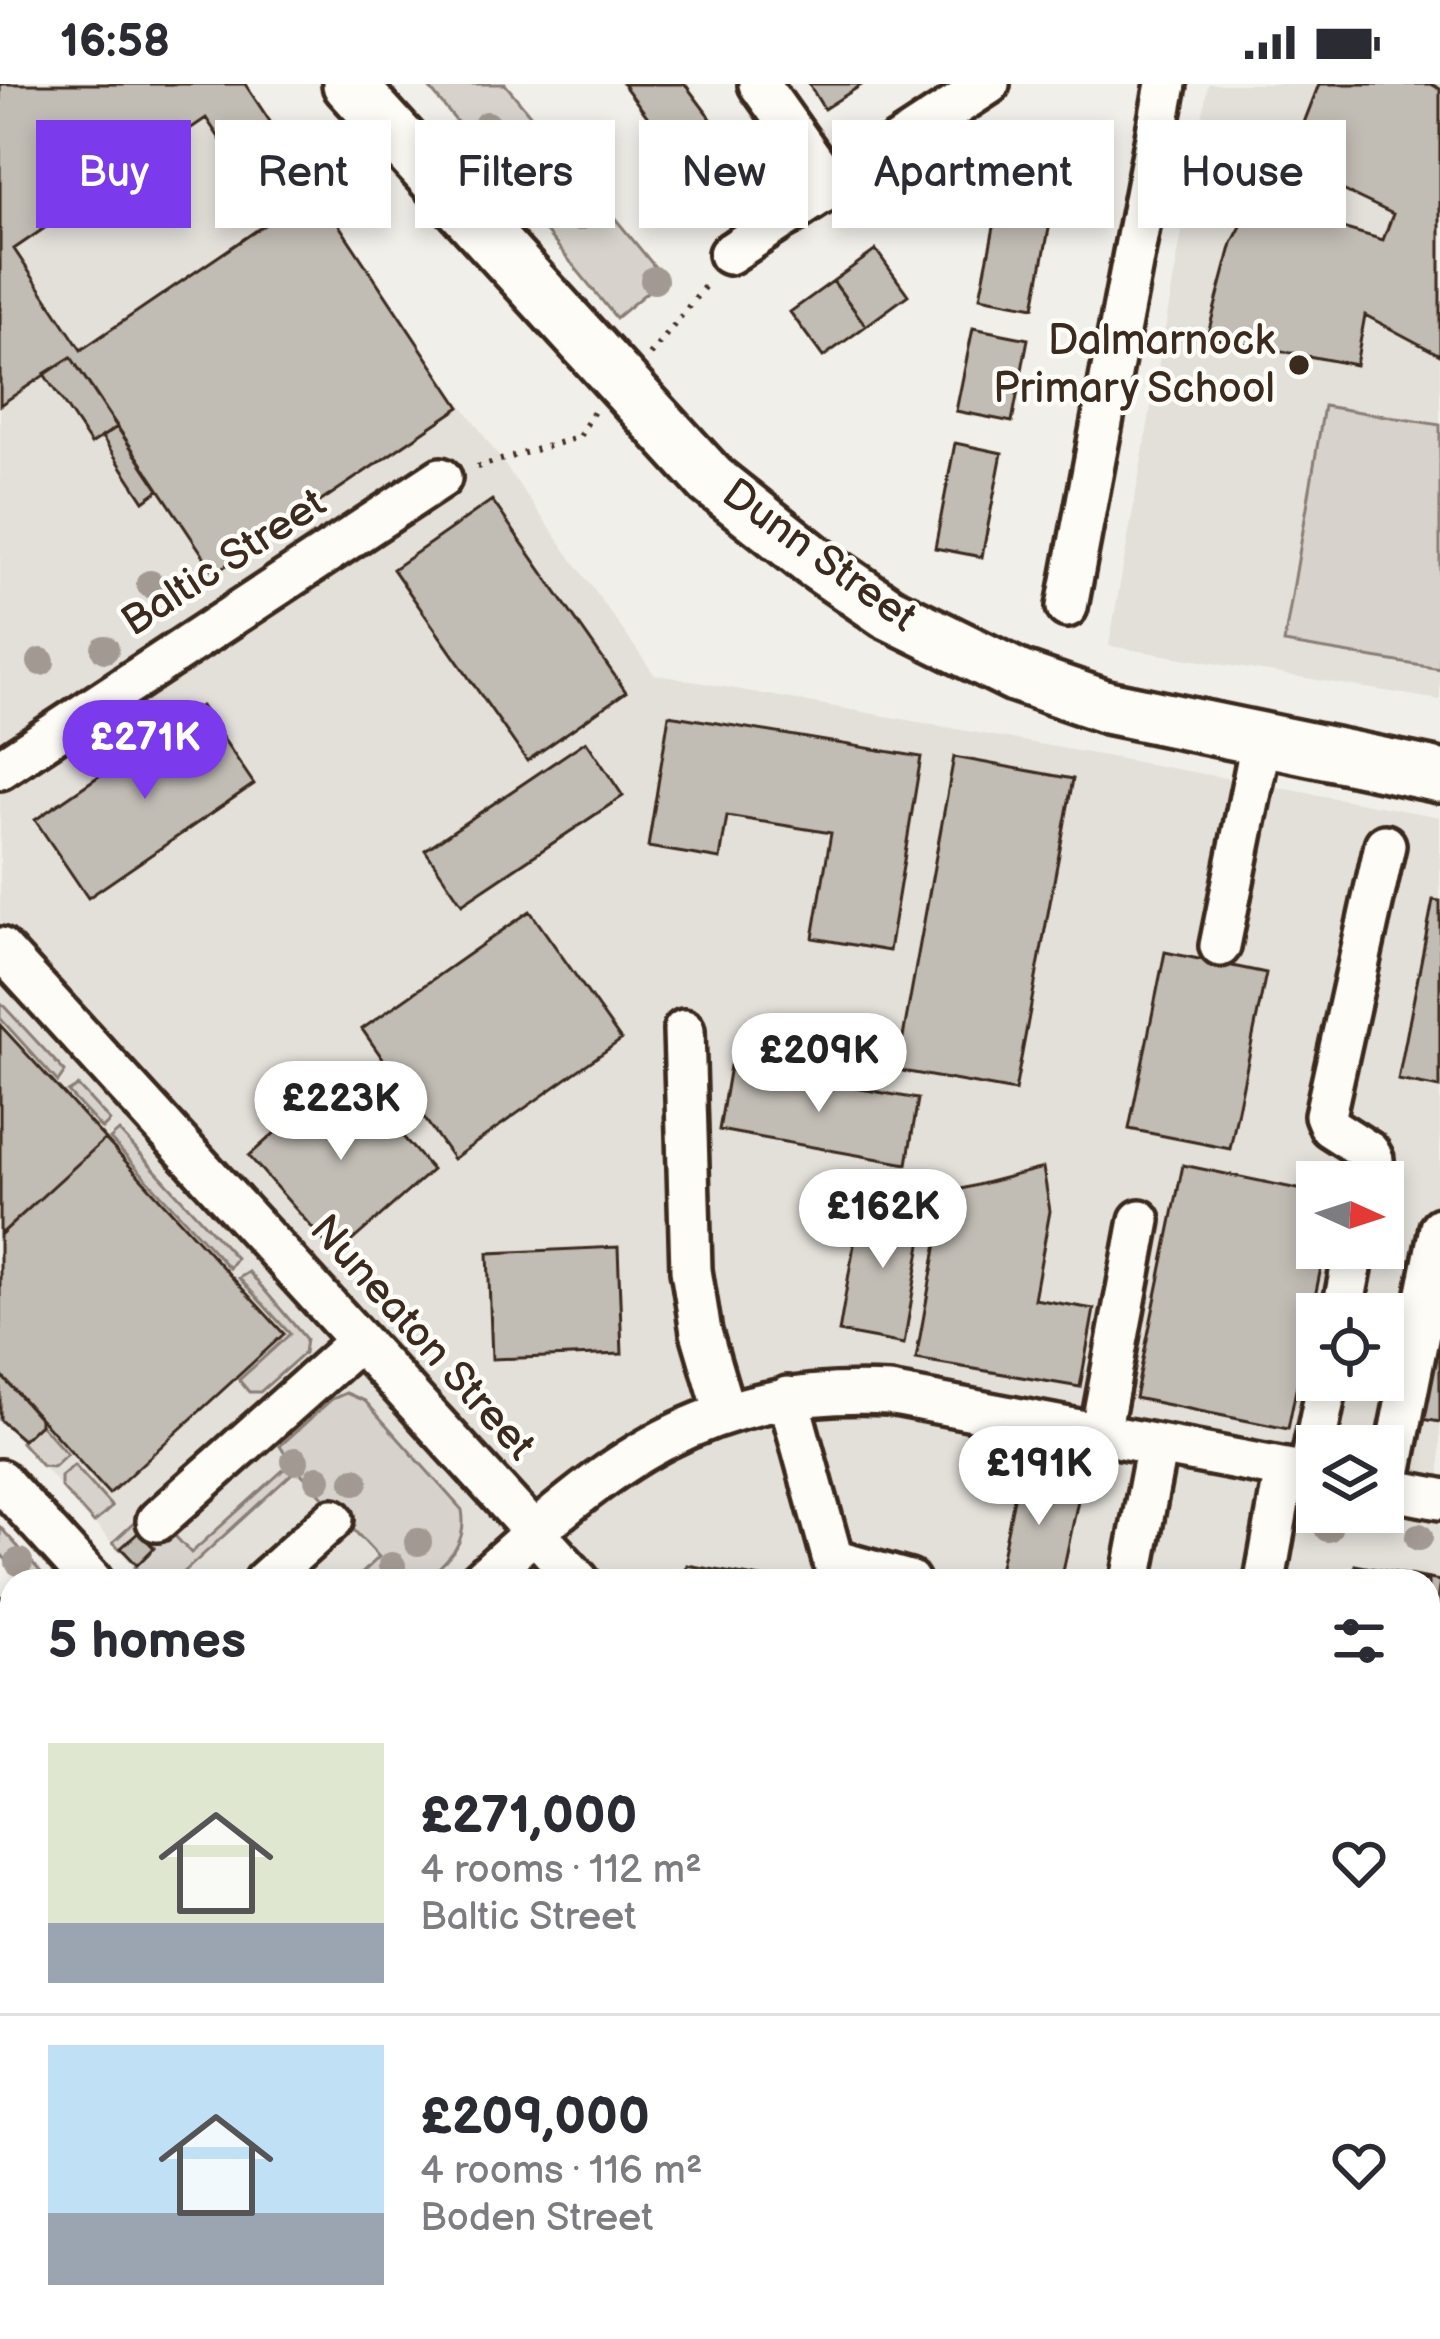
<!DOCTYPE html>
<meta charset="utf-8">
<style>
body{margin:0;font-family:"Balsamiq Sans",sans-serif;background:#f7f7f7;color:#2b2b33;height:100vh;display:flex;flex-direction:column;font-size:45px;white-space:nowrap}
*{box-sizing:border-box;margin:0}
p{font-size:39px;color:#7c7c81}
.icon{flex:none;width:66px;height:66px;fill:none;stroke:currentColor;stroke-width:2;stroke-linecap:round;stroke-linejoin:round}
.map{position:relative;flex:1;overflow:hidden}
.panel{position:absolute;left:0px;top:1485px;width:1440px;height:771px;display:flex;flex-direction:column;background:#fff;border-radius:36px 36px 0 0;box-shadow:0 6px 18px #0003}
.panel>*{flex:none}
.top-card{position:absolute;left:36px;top:36px;width:1368px;height:108px;display:flex;gap:24px}
.needle{width:78px;rotate:93deg}
.tools{position:absolute;left:1296px;top:1077px;display:grid;gap:24px}
.tools a{display:grid;place-items:center;width:108px;height:108px;border-radius:0px;background:#fff;box-shadow:0 6px 18px #0003;font-size:60px}
.price{position:absolute;translate:-50% -102px;padding:0 27px;border-radius:42px;background:#fff;color:#222;font-size:39px;line-height:78px;filter:drop-shadow(0 3px 6px #0008)}
.price::after{content:'';position:absolute;left:50%;top:72px;width:36px;height:27px;margin-left:-18px;background:inherit;clip-path:polygon(0 0,100% 0,50% 100%)}
.price.active{background:#7c3aed;color:#fff}
ul{padding:0;list-style:none}
li{display:flex;align-items:center;gap:36px;height:300px;padding:0 48px}
li+li{border-top:3px solid #e1e1e2}
li span{display:grid;place-items:center;flex:none;width:336px;height:240px;border-radius:0px;color:#555}
li>.icon{margin-inline-start:auto}
span .icon{width:144px;height:144px;fill:#fffc;stroke-width:1}
li b{font-size:51px}
h2{display:flex;justify-content:space-between;align-items:center;height:144px;padding:0 48px;font-size:51px}
.tag{padding:0 42px;border-radius:0px;background:#fff;box-shadow:0 6px 18px #0003;font-size:42px;line-height:108px}
.tag.active{background:#7c3aed;color:#fff}
.status{display:flex;justify-content:space-between;align-items:center;height:84px;padding:0 60px;background:#fff;direction:ltr}
.status svg{height:33px;fill:currentColor}
.map>svg:first-child{display:block}
.built{fill:#e3e0da;fill-rule:evenodd}
.green{fill:#d7d2cc;stroke:#897e75;stroke-width:3}
.water{fill:#aea69f;stroke:#80746b;stroke-width:3}
.building{fill:#c1bcb4;stroke:#3b2a1e;stroke-width:3;fill-rule:evenodd}
.lines{fill:none;stroke-linecap:round;stroke-linejoin:round}
.minor-casing{stroke:#3b2a1e;stroke-width:48}
.major-casing{stroke:#3b2a1e;stroke-width:60}
.path{stroke:#3b2a1e;stroke-width:6;stroke-dasharray:3 9;stroke-linecap:butt}
.minor{stroke:#fdfcf7;stroke-width:39}
.major{stroke:#fdfcf7;stroke-width:51}
.tree{fill:#a29a92}
.poi-dot{fill:#3b2a1e;stroke:#fdfcf7;stroke-width:4.5}
.labels{text-anchor:middle;dominant-baseline:central;stroke-width:9;stroke-linejoin:round;paint-order:stroke}
.poi-label{font-size:42px;fill:#3b2a1e;stroke:#fdfcf7;text-anchor:end}
.street-label{font-size:42px;fill:#3b2a1e;stroke:#fdfcf7}
</style>
<div class="status"><b>16:58</b><svg viewBox="0 0 49 12"><path d="M0 12V9h3v3zM5 12V6h3v6zM10 12V3h3v9zM15 12V0h3v12zM26 1h20v11H26zM47 4h2v5h-2z"/></svg></div>
<div class="map">
<svg width="1440" height="2255" viewBox="0 0 1440 2255">
<rect width="100%" height="100%" fill="#f1efea"/>
<filter id="ink" filterUnits="userSpaceOnUse"><feTurbulence type="fractalNoise" baseFrequency=".00833" numOctaves="2"/><feDisplacementMap in="SourceGraphic" scale="24" xChannelSelector="R" yChannelSelector="G"/><feConvolveMatrix kernelMatrix="1 2 1 2 8 2 1 2 1" color-interpolation-filters="sRGB"/></filter>
<g filter="url(#ink)">
<!-- built -->
<path class="built" d="M0,0H233L654,590L1440,733V2255H802L792,2244H1428V1497H147L0,1336ZM1317,1098H1383V1164H1317ZM1317,1230H1383V1296H1317ZM1317,1362H1383V1428H1317Z
M1208,0H1440V616L1109,562Z"/>
<!-- green -->
<path class="green" d="M426,0H505L664,194L616,234Z
M1324,322L1440,341V585L1284,559Z
M0,918L65,988L58,998L0,934Z
M78,1002L110,1037L102,1045L68,1008Z
M119,1047L236,1174L229,1184L110,1055Z
M249,1188L306,1255L304,1269L260,1308H249L239,1296L290,1250L239,1194Z
M346,1309L365,1317L462,1426C468,1461 448,1475 425,1497H354L379,1473L297,1385L183,1489L190,1497H147L135,1483L154,1464L139,1448L120,1465L113,1458L136,1437L156,1458L164,1452H175L191,1469L291,1379L280,1362L332,1315Z
M40,1340L67,1370L53,1383L42,1382L21,1358Z
M74,1381L112,1423L94,1439L61,1403V1392Z
M0,1443L49,1497H25L0,1469Z
M0,1674L12,1687V1822L0,1833Z
M0,2135L12,2189V2244H24L27,2255H0Z
M172,2244H231L241,2255H181Z
M324,2244H386L394,2255H322Z
M681,2244H792L802,2255H691Z"/>
<!-- water -->
<path class="water" d="M106,2244H172L181,2255H109Z
M231,2244H324L322,2255H241Z"/>
<!-- building -->
<path class="building" d="M0,0H245L460,323L215,489L71,273L0,321ZM206,34L273,135L81,266L14,165Z
M623,0H685L744,79L703,107Z
M809,0H863L824,25Z
M1319,0H1431L1440,5V271L1365,231L1356,281L1207,253L1232,159L1254,118L1383,156L1393,130L1288,80Z
M1024,59L1074,69L1063,129L1013,119Z
M744,79L756,96L717,125L703,107Z
M999,118L1052,129L1034,223L980,213Z
M876,166L908,211L866,242L833,197Z
M833,197L866,242L823,273L790,228Z
M973,244L1028,255L1012,338L956,327Z
M71,273L117,343L91,360L44,290Z
M117,343L159,406L144,417L102,353Z
M955,359L1002,369L982,473L935,464Z
M492,416L626,608L527,677L393,485Z
M201,622L254,700L88,814L35,736Z
M669,631L921,673L889,867L813,854L831,749L727,732L720,775L648,763Z
M586,657L623,712L462,820L425,766Z
M954,673L1073,695L1015,1007L897,986Z
M1433,816L1440,817V1004L1398,996Z
M530,827L621,956L453,1075L362,945Z
M1165,868L1266,889L1230,1065L1129,1045Z
M0,941L105,1055L0,1151Z
M730,982L918,1015L907,1080L719,1046Z
M345,986L432,1086L336,1171L249,1072Z
M105,1055L284,1250L109,1410L0,1290V1151Z
M1183,1081L1317,1109V1164H1325L1288,1345L1135,1314Z
M1043,1084L1050,1127L1034,1215L1094,1225L1080,1303L916,1275L946,1109Z
M862,1114L927,1125L904,1260L839,1248Z
M618,1163L622,1270L492,1275L488,1169Z
M1438,1242H1440V1338L1422,1335Z
M0,1290L40,1335V1340L23,1356L0,1336Z
M1020,1385L1082,1397L1061,1497H997Z
M139,1448L154,1464L137,1481L121,1464Z
M687,1481L778,1497H685Z
M1355,1481L1440,1497L1428,1579V1497H1352Z
M1440,1885V2153L1428,2150V1947Z"/>
<g class="lines">
<defs>
<path id="minor" d="M759,0L832,103
M729,170L989,0
M1067,523L1166,0
M0,685L441,394
M1220,862L1261,658
M0,864L579,1497
M684,946L691,1186L701,1248L725,1329
M1369,1098L1373,1075L1369,1068L1330,1043L1325,1031L1385,761
M1342,1230L1355,1164
M788,1313L833,1476L909,1497
M1100,1350L1140,1136
M1309,1390L1328,1296
M0,1396L92,1497
M1383,1404L1440,1415
M1388,1405L1440,1144
M157,1437L359,1257
M264,1497L333,1435
M480,1497C609,1379 704,1301 889,1310L1317,1391
M1131,1497L1157,1361
M1265,1497L1285,1385
M1428,2192L1440,2194
M1107,2255L1114,2244
M1308,2255L1310,2244"/>
<path id="major" d="M349,0L711,396L813,477L887,528L1017,592L1107,623L1440,692
M0,1541L12,1554
M0,1594L12,1607
M561,2244L570,2255
M620,2244L630,2255"/>
</defs>
<!-- minor casing -->
<use href="#minor" class="minor-casing"/>
<!-- major casing -->
<use href="#major" class="major-casing"/>
<!-- path -->
<path class="path" d="M650,271L709,197
M477,383L579,353L594,327
M0,1855L12,1845
M0,1923L12,1910
M12,1956L6,1979L12,2022
M0,2090L12,2144
M35,2244L37,2255
M62,2244L65,2255
M438,2244L448,2255
M388,2255L399,2245"/>
<!-- minor -->
<use href="#minor" class="minor"/>
<!-- major -->
<use href="#major" class="major"/>
</g>
<!-- trees -->
<g class="tree">
<circle cx="487" cy="41" r="14"/>
<circle cx="531" cy="85" r="14"/>
<circle cx="579" cy="133" r="14"/>
<circle cx="654" cy="196" r="14"/>
<circle cx="150" cy="500" r="14"/>
<circle cx="105" cy="565" r="14"/>
<circle cx="41" cy="578" r="14"/>
<circle cx="295" cy="1377" r="14"/>
<circle cx="318" cy="1395" r="14"/>
<circle cx="355" cy="1397" r="14"/>
<circle cx="1328" cy="1444" r="14"/>
<circle cx="1419" cy="1453" r="14"/>
<circle cx="418" cy="1458" r="14"/>
<circle cx="19" cy="1478" r="14"/>
<circle cx="392" cy="1482" r="14"/>
</g>
</g>
<!-- markers -->
<circle class="poi-dot" cx="1299" cy="281" r="12"/>
<g class="labels">
<!-- poi labels -->
<g class="poi-label">
<text x="1275" y="257">Dalmarnock<tspan x="1275" dy="48">Primary School</tspan></text>
</g>
<!-- street labels -->
<g class="street-label">
<text transform="translate(819 472) rotate(36)">Dunn Street</text>
<text transform="translate(224 479) rotate(-33)">Baltic Street</text>
<text transform="translate(422 1254) rotate(48)">Nuneaton Street</text>
</g>
</g>
</svg>
<div class="tools">
<a><svg class="needle" viewBox="-14 -14 28 28"><path d="M0-13l5 13h-10z" fill="#e53935"/><path d="M0 13l5-13h-10z" fill="#7c7c81"/></svg></a>
<a><svg class="icon" aria-label="locate" viewBox="0 0 24 24"><circle cx="12" cy="12" r="6"/><path d="M12 2v4M12 18v4M2 12h4M18 12h4"/></svg></a>
<a><svg class="icon" aria-label="layers" viewBox="0 0 24 24"><path d="M12 4l9 5-9 5-9-5zM3 14l9 5 9-5"/></svg></a>
</div>
<b class="price active" style="left:145px;top:718px">£271K</b>
<b class="price" style="left:819px;top:1031px">£209K</b>
<b class="price" style="left:341px;top:1079px">£223K</b>
<b class="price" style="left:883px;top:1187px">£162K</b>
<b class="price" style="left:1039px;top:1444px">£191K</b>
<div class="top-card">
<a class="tag active">Buy</a>
<a class="tag">Rent</a>
<a class="tag">Filters</a>
<a class="tag">New</a>
<a class="tag">Apartment</a>
<a class="tag">House</a>
</div>
<section class="panel">
<h2>5 homes<svg class="icon" aria-label="filters" viewBox="0 0 24 24"><path d="M4 7h16M4 17h16"/><circle cx="9" cy="7" r="2"/><circle cx="15" cy="17" r="2"/></svg></h2>
<ul>
<li><span style="background:linear-gradient(#dfe7d0 75%,#9aa5b1 0)"><svg class="icon" aria-label="home" viewBox="0 0 24 24"><path d="M3 11l9-7 9 7M6 9v11h12V9"/></svg></span><div><b>£271,000</b><p>4 rooms · 112 m²</p><p>Baltic Street</p></div><svg class="icon" aria-label="heart" viewBox="0 0 24 24"><path d="M12 20l-8-8c-3-5 5-10 8-4 3-6 11-1 8 4z"/></svg></li>
<li><span style="background:linear-gradient(#bfe0f5 70%,#9aa5b1 0)"><svg class="icon" aria-label="home" viewBox="0 0 24 24"><path d="M3 11l9-7 9 7M6 9v11h12V9"/></svg></span><div><b>£209,000</b><p>4 rooms · 116 m²</p><p>Boden Street</p></div><svg class="icon" aria-label="heart" viewBox="0 0 24 24"><path d="M12 20l-8-8c-3-5 5-10 8-4 3-6 11-1 8 4z"/></svg></li>
</ul>
</section>
</div>
